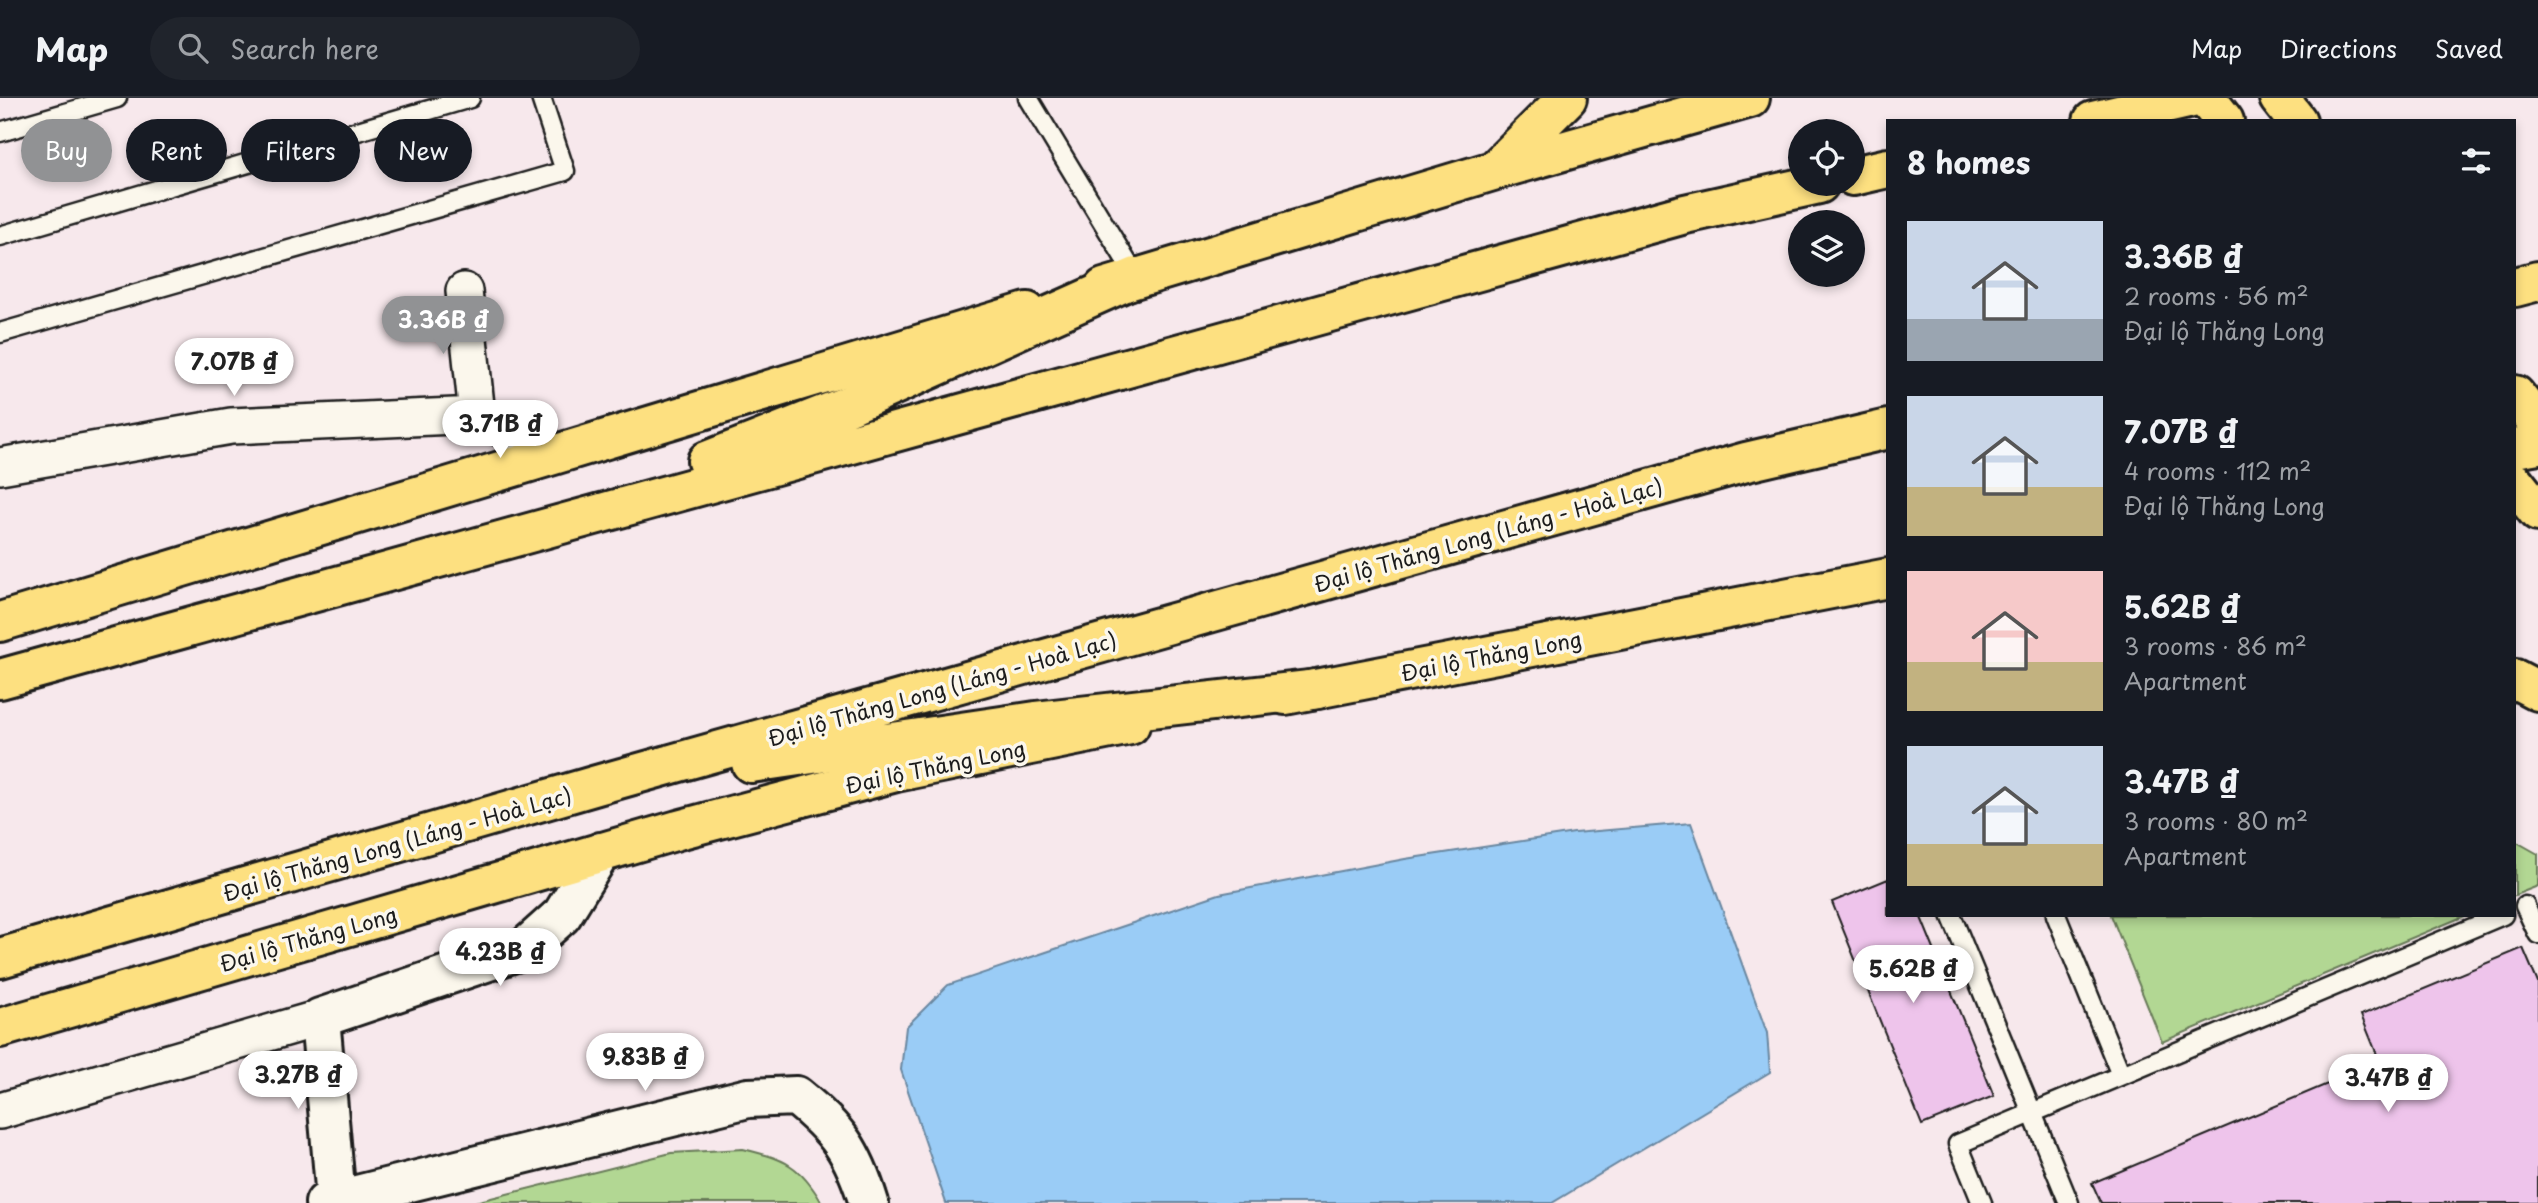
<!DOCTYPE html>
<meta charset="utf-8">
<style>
body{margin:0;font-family:"Playpen Sans",sans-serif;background:#20242c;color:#f1f3f6;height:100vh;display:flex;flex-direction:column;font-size:26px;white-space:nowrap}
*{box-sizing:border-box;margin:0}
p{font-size:23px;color:#9ea1a6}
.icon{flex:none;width:38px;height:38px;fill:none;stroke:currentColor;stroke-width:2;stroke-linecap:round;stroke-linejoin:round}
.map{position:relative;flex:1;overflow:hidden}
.drawer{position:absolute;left:1886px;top:21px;width:630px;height:798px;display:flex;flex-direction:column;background:#171b24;border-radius:0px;box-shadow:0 4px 10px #0003}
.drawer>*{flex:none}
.guide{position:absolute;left:21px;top:21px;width:665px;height:63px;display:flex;gap:14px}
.tools{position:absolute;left:1788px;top:21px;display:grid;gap:14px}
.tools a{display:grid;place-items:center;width:77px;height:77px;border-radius:50%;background:#171b24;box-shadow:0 4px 10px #0003;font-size:35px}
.price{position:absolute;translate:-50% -60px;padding:0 16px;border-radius:24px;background:#fff;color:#222;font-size:23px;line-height:46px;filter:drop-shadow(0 2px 4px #0008)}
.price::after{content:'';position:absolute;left:50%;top:42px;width:21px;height:16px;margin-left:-10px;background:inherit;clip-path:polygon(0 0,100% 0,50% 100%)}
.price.active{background:#919294;color:#fff}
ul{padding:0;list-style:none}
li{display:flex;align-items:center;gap:21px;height:175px;padding:0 21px}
li span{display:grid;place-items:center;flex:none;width:196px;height:140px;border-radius:0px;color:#555}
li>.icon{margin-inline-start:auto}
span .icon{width:84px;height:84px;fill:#fffc;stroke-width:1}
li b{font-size:30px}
h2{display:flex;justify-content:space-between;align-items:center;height:84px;padding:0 21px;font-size:30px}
.tag{padding:0 24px;border-radius:32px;background:#171b24;box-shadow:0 4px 10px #0003;font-size:24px;line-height:63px}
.tag.active{background:#919294;color:#fff}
header{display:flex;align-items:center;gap:42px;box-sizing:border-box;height:98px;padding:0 35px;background:#171b24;border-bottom:2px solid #363941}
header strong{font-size:33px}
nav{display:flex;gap:38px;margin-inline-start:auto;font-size:24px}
.search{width:490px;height:63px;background:#20242c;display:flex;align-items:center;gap:18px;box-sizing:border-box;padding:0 24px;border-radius:38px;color:#9ea1a6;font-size:26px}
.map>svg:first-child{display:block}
.green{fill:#b2d793;stroke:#677a58;stroke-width:2}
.water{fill:#9accf6;stroke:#68869f;stroke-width:2}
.building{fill:#eec4eb;stroke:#1c1c1c;stroke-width:2}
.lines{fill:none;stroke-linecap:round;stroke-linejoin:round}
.service-casing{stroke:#1c1c1c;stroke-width:23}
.minor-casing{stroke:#1c1c1c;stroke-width:40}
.tertiary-casing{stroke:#1c1c1c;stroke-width:44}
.primary-casing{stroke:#1c1c1c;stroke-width:44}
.motorway-casing{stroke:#1c1c1c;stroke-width:44}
.service{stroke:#fbf7ec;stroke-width:18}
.minor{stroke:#fbf7ec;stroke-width:35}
.tertiary{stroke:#fbf7ec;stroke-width:38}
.primary{stroke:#fde080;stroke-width:38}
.motorway{stroke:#fde080;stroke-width:38}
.labels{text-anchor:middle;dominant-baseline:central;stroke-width:7;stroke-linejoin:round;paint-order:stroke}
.street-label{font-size:21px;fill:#1c1c1c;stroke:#fbf7ec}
</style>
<header>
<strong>Map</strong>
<div class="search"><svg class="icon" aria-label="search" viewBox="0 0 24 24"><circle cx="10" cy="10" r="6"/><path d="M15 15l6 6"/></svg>Search here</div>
<nav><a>Map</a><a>Directions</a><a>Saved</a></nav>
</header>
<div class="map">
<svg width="2538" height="1105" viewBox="0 0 2538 1105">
<rect width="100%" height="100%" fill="#f7e8ec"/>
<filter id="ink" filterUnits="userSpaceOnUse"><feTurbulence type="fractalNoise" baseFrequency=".0143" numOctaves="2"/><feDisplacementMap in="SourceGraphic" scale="14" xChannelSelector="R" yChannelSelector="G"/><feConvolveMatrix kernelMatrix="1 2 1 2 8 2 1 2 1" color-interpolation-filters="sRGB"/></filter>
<g filter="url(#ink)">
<!-- green -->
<path class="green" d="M2515,743L2538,756V788L2515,797Z
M2111,817H2467L2162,944Z
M743,1051C785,1061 800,1067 822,1105H471L671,1055Z"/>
<!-- water -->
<path class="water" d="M1691,725L1767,935L1770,974L1552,1105H946L901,972L906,929L948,887L1219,796L1405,761L1574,735Z"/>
<!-- building -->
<path class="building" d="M1888,781V817H1920L1994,998L1922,1027L1832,804Z
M2523,850L2538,885V1105H2101L2092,1085L2380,964L2361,917Z"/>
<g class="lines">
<defs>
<path id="service" d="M1028,0L1136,179
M0,34L117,0
M0,138L470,0
M0,235L565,73L541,0
M2525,808L2538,836
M1951,817L2069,1105
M2056,817L2121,977
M1982,1105L1958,1046L2503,817"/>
<path id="minor" d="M464,193L477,317
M0,368L231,328L477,317L550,357
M0,1013L320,920"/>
<path id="tertiary" d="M336,1101L320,920L524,851L562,817L601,754
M325,1105L748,1000L796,998C838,1032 853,1053 869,1105"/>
<path id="primary" d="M2206,0L2224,23
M2279,0L2297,23
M1497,70L1567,0
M1104,190L1496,72L1750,0
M2515,297L2538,326
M2515,350L2538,346
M2515,385L2538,414
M0,524L1027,214
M2515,581L2538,593
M1285,597L1888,480
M0,930L678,732L896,674L1130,627"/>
<path id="motorway" d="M2093,23L2192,0
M1853,78L1888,70
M2515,189L2538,183
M707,363L854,305L1136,179
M0,581L1685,116L1819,86
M751,665L1036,623L1318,591
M0,860L597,687L1746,364L1888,331"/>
</defs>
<!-- service casing -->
<use href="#service" class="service-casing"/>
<!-- minor casing -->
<use href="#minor" class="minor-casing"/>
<!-- tertiary casing -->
<use href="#tertiary" class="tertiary-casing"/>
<!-- primary casing -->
<use href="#primary" class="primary-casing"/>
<!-- motorway casing -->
<use href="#motorway" class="motorway-casing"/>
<!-- service -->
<use href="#service" class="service"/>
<!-- minor -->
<use href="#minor" class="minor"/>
<!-- tertiary -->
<use href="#tertiary" class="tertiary"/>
<!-- primary -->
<use href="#primary" class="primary"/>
<!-- motorway -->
<use href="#motorway" class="motorway"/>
</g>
</g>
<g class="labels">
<!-- street labels -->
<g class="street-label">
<text transform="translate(1488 436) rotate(-16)">Đại lộ Thăng Long (Láng - Hoà Lạc)</text>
<text transform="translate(1491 557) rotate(-11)">Đại lộ Thăng Long</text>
<text transform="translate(942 590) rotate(-16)">Đại lộ Thăng Long (Láng - Hoà Lạc)</text>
<text transform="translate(935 668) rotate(-12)">Đại lộ Thăng Long</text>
<text transform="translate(397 745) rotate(-16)">Đại lộ Thăng Long (Láng - Hoà Lạc)</text>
<text transform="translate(308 840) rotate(-16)">Đại lộ Thăng Long</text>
</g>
</g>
</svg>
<div class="tools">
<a><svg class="icon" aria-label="locate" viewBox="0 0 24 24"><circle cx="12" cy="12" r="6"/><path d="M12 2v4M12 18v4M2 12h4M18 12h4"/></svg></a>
<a><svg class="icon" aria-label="layers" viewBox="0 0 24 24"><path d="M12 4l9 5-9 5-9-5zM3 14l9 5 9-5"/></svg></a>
</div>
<b class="price active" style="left:443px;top:258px">3.36B ₫</b>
<b class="price" style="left:234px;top:300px">7.07B ₫</b>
<b class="price" style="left:500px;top:362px">3.71B ₫</b>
<b class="price" style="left:500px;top:890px">4.23B ₫</b>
<b class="price" style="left:1913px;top:907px">5.62B ₫</b>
<b class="price" style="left:645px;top:995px">9.83B ₫</b>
<b class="price" style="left:298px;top:1013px">3.27B ₫</b>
<b class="price" style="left:2388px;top:1016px">3.47B ₫</b>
<div class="guide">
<a class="tag active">Buy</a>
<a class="tag">Rent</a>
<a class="tag">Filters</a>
<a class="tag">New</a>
</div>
<section class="drawer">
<h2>8 homes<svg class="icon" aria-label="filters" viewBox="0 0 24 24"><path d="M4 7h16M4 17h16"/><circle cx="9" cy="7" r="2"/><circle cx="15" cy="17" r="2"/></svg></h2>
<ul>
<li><span style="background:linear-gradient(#c9d6e8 70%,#9aa5b1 0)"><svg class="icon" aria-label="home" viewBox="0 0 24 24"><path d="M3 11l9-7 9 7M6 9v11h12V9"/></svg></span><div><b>3.36B ₫</b><p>2 rooms · 56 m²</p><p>Đại lộ Thăng Long</p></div></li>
<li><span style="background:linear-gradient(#c9d6e8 65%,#c2b280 0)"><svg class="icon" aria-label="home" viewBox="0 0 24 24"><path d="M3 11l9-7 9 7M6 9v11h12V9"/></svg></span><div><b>7.07B ₫</b><p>4 rooms · 112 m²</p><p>Đại lộ Thăng Long</p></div></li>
<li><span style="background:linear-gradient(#f6c9c9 65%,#c2b280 0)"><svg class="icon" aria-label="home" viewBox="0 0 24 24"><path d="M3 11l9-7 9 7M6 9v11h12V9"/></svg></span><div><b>5.62B ₫</b><p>3 rooms · 86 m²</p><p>Apartment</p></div></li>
<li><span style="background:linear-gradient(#c9d6e8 70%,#c2b280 0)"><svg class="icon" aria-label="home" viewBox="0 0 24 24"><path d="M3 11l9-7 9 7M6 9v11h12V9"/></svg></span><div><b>3.47B ₫</b><p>3 rooms · 80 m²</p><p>Apartment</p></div></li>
</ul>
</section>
</div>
